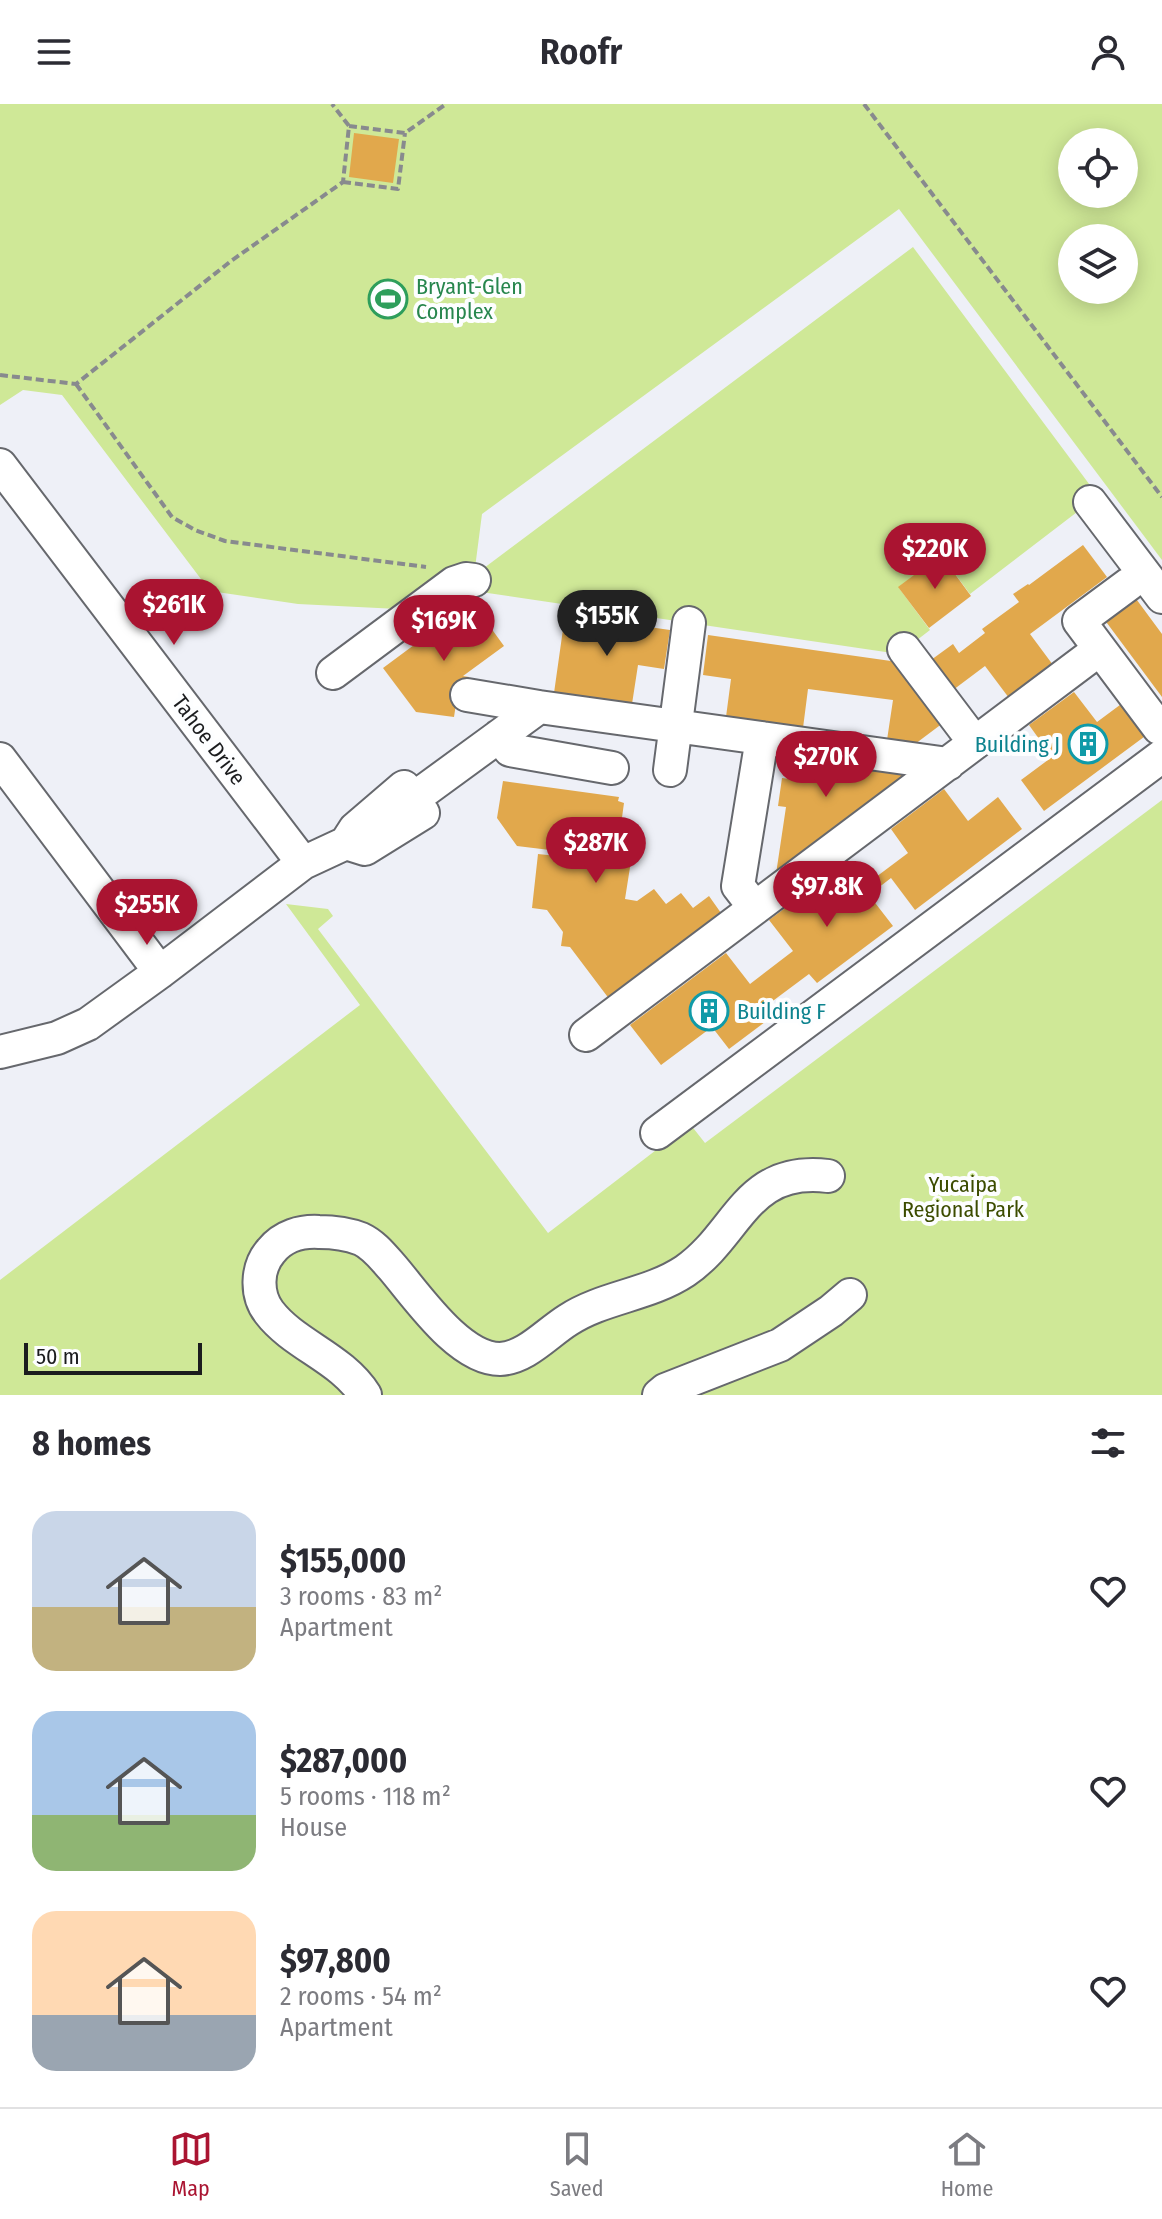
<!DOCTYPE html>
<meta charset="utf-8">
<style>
body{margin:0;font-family:"Fira Sans Condensed",sans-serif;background:#f2f2f3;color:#2b2b33;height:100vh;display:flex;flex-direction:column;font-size:30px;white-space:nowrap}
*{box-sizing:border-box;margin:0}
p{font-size:26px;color:#7c7c81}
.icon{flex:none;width:44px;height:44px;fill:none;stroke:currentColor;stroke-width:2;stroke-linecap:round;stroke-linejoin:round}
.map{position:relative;height:1291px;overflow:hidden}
.side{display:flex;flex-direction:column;background:#fff;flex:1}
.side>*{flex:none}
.fabs{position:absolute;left:1058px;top:24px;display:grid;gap:16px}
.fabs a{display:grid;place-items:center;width:80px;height:80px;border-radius:50%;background:#fff;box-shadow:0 4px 20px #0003;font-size:40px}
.scale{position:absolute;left:24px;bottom:20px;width:178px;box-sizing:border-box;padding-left:8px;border:4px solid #1b1c1e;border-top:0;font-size:22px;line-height:28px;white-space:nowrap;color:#1b1c1e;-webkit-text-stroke:6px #fdfeff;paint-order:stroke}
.price{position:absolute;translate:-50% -68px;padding:0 18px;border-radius:28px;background:#aa1431;color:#fff;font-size:26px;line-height:52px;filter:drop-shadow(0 2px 4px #0008)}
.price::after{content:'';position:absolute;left:50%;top:48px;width:24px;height:18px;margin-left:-12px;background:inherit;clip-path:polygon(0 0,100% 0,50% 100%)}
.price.selected{background:#222;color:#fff}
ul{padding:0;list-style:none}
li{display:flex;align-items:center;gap:24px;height:200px;padding:0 32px}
li span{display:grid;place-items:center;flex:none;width:224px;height:160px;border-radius:24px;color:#555}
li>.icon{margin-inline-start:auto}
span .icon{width:96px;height:96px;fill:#fffc;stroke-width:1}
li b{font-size:34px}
h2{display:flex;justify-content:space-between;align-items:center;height:96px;padding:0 32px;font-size:34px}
header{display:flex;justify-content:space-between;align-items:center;height:104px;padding:0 32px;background:#fff;font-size:36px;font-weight:600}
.dock{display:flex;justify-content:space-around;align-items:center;height:112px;border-top:2px solid #e1e1e2;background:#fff;font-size:22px;color:#7c7c81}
.dock a{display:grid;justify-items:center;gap:4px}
.dock .selected{color:#aa1431}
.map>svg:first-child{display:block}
.green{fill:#cfe897;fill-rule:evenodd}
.building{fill:#e1a84c}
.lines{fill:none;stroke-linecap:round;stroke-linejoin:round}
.minor-casing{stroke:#66686d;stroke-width:36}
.path{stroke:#888a8e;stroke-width:4;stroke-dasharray:8 4;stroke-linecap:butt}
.minor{stroke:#fff;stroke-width:32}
.labels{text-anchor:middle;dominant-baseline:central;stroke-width:8;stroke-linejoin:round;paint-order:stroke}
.leisure-label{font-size:22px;fill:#27864d;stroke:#fdfeff;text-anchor:start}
.street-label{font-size:22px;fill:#1b1c1e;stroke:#fdfeff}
.culture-label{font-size:22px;fill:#0d838f;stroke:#fdfeff;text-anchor:end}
.park-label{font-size:22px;fill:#3c4c00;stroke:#fdfeff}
</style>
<header><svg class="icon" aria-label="menu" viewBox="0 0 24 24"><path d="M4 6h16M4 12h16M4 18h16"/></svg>Roofr<svg class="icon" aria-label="person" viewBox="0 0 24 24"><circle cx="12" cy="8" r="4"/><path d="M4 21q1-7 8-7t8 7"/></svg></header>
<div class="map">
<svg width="1162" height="1291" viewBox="0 0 1162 1291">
<rect width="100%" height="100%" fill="#eef0f7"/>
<!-- green -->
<path class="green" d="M0,0H1162V456L899,105L482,410L475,464H484L913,143L1098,392L970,490L941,451L899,484L930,526L899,550L474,487L472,498L458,508L298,500L210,487L62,291L23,286L0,301ZM1072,38H1124V90H1072ZM1072,134H1124V186H1072Z
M1162,696V1291H0V1176L360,901L286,800L328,805L333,812L318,825L548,1129L690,1020L705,1039Z"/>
<!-- building -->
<path class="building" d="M354,29L399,35L393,79L349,73Z
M1083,441L1107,473L1030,530L1053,561L1009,594L985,562L953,586L931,556L953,540L959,549L985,529L982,525L1019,498L1013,490L1028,480L1029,481Z
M941,451L971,492L929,524L898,483Z
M1131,488L1162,530V593L1101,511Z
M472,498L504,542L463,572L469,573L466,601L456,600L454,613L416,608L383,564Z
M565,511L670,526L664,565L638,561L632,600L554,589Z
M708,531L898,558L943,619L915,640L887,636L893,596L808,585L803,624L726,613L731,575L703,571Z
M1074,588L1097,618L1128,595L1152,627L1044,707L1021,676L1052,653L1029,621Z
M794,650L911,667L776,770L786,703L778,702L782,674L790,675Z
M503,677L619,693L618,697L624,699L620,728L614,727L612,737L624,755L631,757L625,795L637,797L654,785L666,800L681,789L693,804L709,792L721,809L654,859L659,866L613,900L570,843L561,842L563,828L547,806L532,804L538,750L557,752L558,747L517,742L497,714Z
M944,685L968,717L998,693L1022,725L915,806L891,774L869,791L893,822L817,879L809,870L766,902L773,912L729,945L712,923L661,961L630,921L726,849L750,880L793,847L769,816L823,776L840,800L908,749L891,725Z"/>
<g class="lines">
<defs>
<path id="minor" d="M0,361L303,759
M1090,398L1162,493
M1129,480L1079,517L1159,624
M904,545L975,639
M333,569L454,479L466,475L474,476
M467,591L539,603
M499,632L510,646L612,664
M0,655L160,868
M670,666L689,519
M413,695L539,603L948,660
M346,739L365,745L423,709
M755,804L738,782L762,634
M586,931L1100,545
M0,948L57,934L88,920L160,868L303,759L346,739L355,725L404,683
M657,1029L1162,652
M365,1291C342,1254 294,1241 269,1208C256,1191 256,1164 271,1147C283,1132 301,1127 319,1128C333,1128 348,1130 361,1135C374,1141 383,1153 392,1163C417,1192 459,1255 500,1255C526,1254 547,1229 568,1216C603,1193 649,1191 685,1167C739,1130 745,1062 828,1072
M659,1291L665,1286L780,1241L831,1207L850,1191"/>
</defs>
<!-- minor casing -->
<use href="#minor" class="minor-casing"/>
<!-- path -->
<path class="path" d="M864,0L1162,393
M349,22L405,29L446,0
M343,78L398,85L405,29
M0,271L76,280L231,157L343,78L349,22L332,0
M76,280L172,413L195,426L225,437L426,463"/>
<!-- minor -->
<use href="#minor" class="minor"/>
</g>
<!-- icons -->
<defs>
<symbol id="stadium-ring" viewBox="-11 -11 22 22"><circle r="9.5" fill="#fdfeff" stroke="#2e9e5b" stroke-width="1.5"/><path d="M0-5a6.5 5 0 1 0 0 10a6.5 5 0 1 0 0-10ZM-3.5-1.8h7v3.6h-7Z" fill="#2e9e5b"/></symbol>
<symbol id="building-ring" viewBox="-11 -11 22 22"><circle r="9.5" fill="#fdfeff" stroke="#0f9aa8" stroke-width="1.5"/><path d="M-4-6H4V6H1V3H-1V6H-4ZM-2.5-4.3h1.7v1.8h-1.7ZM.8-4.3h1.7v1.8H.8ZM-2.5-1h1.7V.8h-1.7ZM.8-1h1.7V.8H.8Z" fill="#0f9aa8"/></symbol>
</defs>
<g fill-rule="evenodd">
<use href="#stadium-ring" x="366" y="173" width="44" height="44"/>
<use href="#building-ring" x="1066" y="618" width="44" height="44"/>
<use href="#building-ring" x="687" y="885" width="44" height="44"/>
</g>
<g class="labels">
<!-- leisure labels -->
<g class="leisure-label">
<text x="416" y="182">Bryant-Glen<tspan x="416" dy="25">Complex</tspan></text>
</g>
<!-- street labels -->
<g class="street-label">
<text transform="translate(209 636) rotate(53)">Tahoe Drive</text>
</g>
<!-- culture labels -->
<g class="culture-label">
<text x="1060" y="640">Building J</text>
<text x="737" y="907" text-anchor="start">Building F</text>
</g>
<!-- park labels -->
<g class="park-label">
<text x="963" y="1080">Yucaipa<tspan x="963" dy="25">Regional Park</tspan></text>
</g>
</g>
</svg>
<div class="fabs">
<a><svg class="icon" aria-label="locate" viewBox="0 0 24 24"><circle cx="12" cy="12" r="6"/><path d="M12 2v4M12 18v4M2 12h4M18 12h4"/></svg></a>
<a><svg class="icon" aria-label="layers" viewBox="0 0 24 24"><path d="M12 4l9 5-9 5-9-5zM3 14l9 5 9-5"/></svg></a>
</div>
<div class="scale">50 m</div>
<b class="price" style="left:935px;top:487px">$220K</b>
<b class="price" style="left:174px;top:543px">$261K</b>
<b class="price selected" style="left:607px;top:554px">$155K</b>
<b class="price" style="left:444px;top:559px">$169K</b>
<b class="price" style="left:826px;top:695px">$270K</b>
<b class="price" style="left:596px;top:781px">$287K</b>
<b class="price" style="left:827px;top:825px">$97.8K</b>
<b class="price" style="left:147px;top:843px">$255K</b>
</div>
<section class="side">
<h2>8 homes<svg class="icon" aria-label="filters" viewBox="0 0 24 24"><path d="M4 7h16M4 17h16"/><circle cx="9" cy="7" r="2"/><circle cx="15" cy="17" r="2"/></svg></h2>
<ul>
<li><span style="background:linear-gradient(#c9d6e8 60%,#c2b280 0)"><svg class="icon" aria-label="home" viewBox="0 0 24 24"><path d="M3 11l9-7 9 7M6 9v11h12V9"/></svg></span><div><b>$155,000</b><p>3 rooms · 83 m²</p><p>Apartment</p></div><svg class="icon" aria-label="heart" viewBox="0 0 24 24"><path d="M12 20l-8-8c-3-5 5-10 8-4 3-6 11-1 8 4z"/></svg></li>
<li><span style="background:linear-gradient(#a9c7e8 65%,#8fb573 0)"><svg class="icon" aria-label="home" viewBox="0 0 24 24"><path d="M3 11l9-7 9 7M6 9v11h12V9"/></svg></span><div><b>$287,000</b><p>5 rooms · 118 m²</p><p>House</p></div><svg class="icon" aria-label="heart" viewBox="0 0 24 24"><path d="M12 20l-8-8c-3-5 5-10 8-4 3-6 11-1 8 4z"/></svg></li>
<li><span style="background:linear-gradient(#ffd9b3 65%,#9aa5b1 0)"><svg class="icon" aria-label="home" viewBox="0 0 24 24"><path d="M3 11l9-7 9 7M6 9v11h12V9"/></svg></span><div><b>$97,800</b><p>2 rooms · 54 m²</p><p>Apartment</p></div><svg class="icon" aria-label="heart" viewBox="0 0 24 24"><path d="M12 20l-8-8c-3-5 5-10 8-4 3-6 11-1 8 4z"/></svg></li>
</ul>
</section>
<nav class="dock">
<a class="selected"><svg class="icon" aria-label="map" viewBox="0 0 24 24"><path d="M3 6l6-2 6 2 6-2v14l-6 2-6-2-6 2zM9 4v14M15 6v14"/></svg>Map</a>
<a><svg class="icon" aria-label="saved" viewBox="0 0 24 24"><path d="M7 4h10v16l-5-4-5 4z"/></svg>Saved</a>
<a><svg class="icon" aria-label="home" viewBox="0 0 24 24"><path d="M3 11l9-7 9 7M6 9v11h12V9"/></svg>Home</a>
</nav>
